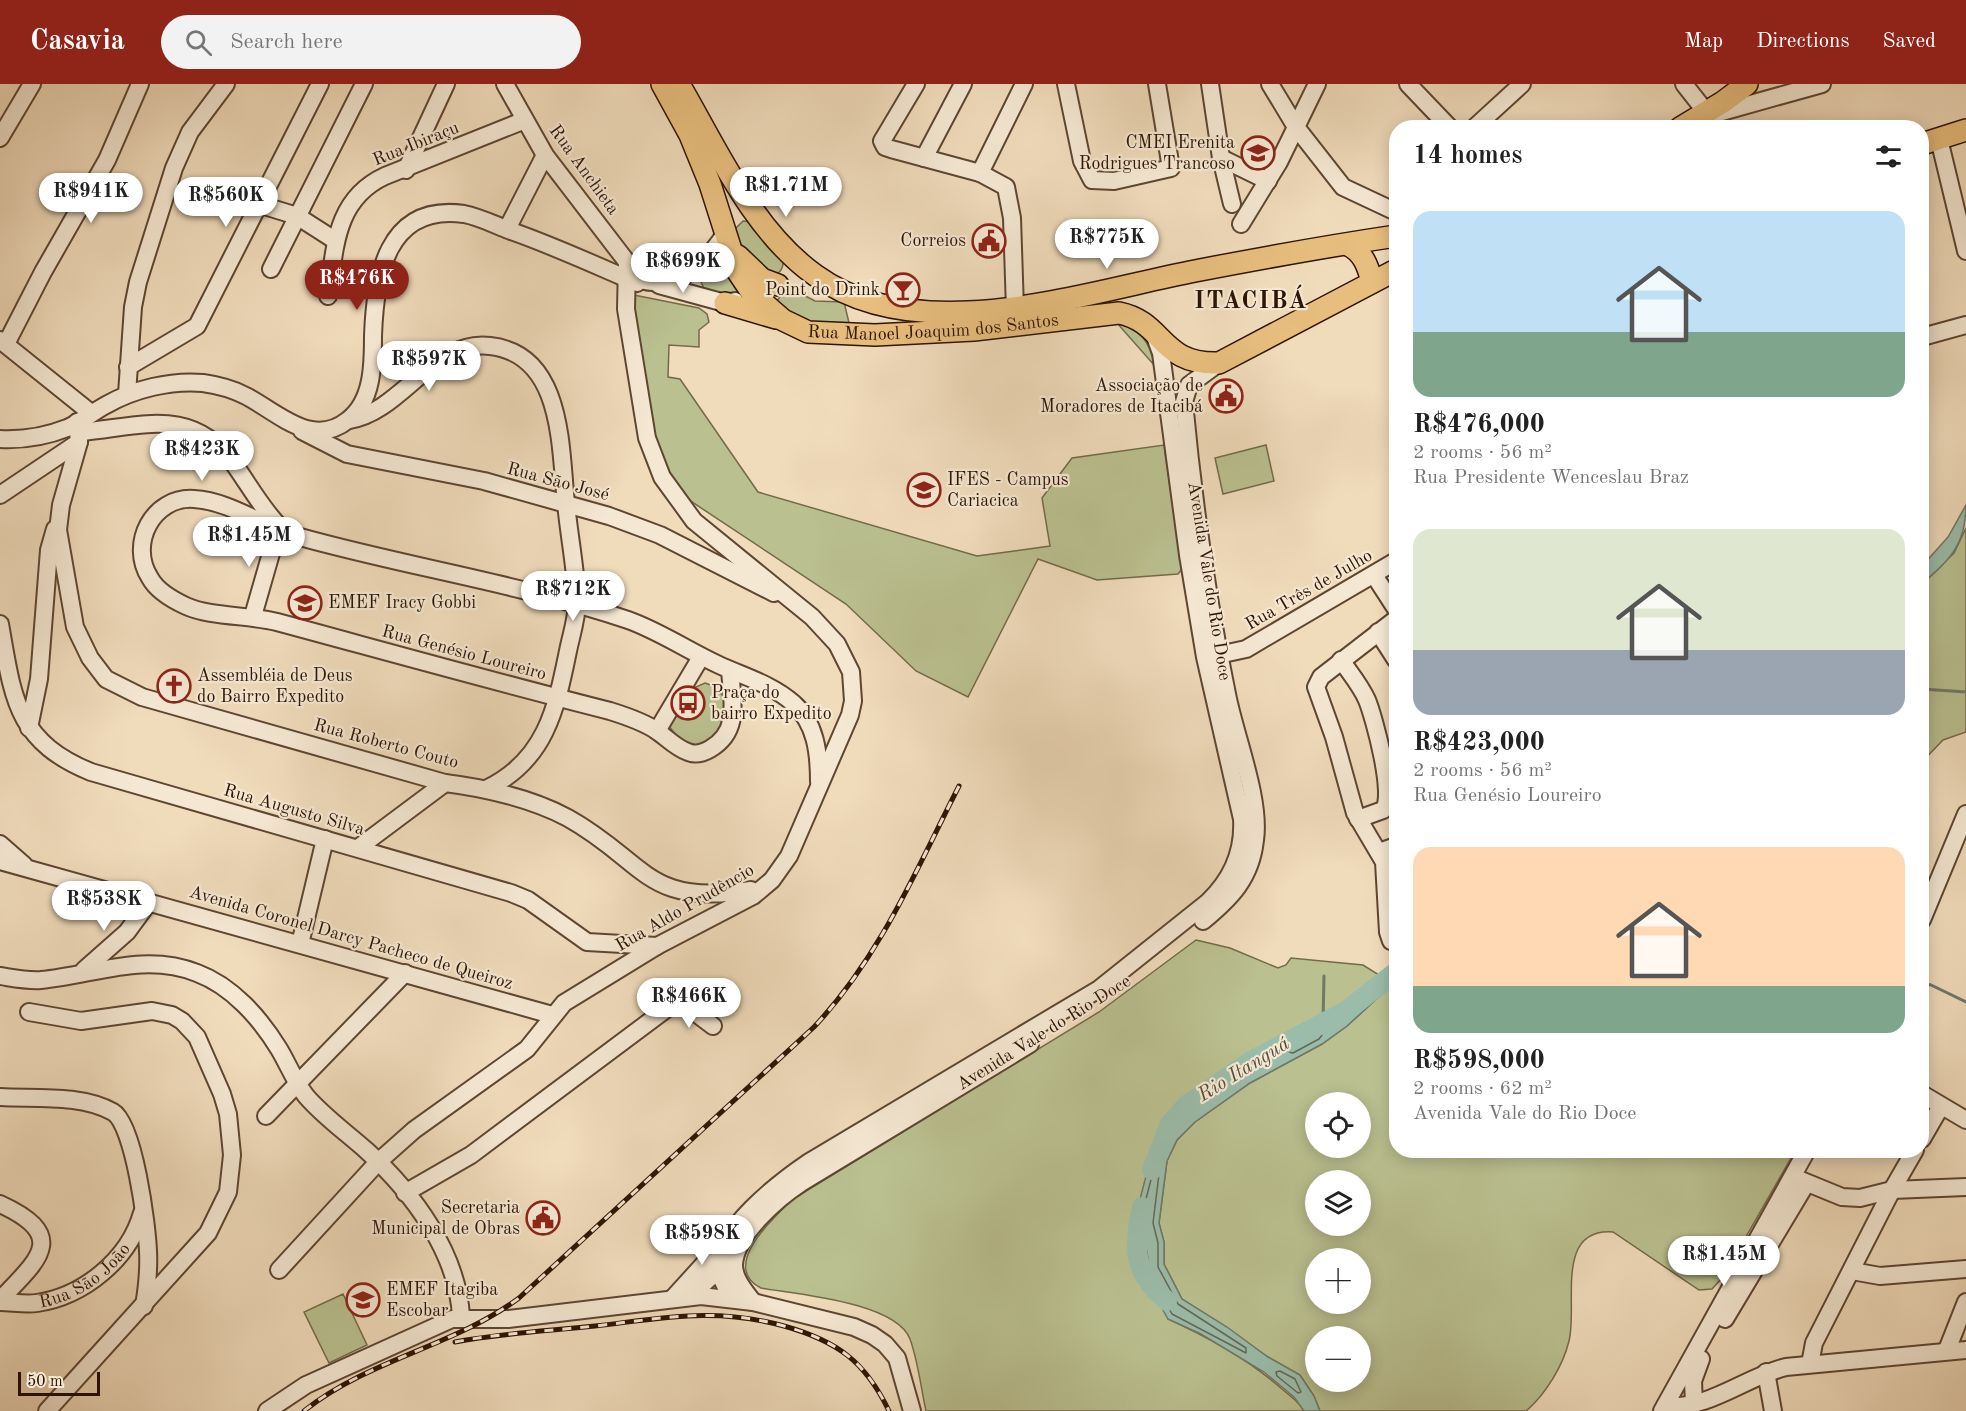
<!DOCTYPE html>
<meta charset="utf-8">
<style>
body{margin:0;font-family:"Old Standard TT",serif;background:#f2f2f2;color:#222;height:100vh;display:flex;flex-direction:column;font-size:22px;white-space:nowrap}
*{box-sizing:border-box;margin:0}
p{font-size:20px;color:#767676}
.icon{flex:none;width:33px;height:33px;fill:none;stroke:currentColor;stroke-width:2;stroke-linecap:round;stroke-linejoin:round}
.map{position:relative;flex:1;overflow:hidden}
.panel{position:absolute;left:1389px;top:36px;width:540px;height:1038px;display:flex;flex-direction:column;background:#fff;border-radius:24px;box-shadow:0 3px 15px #0003}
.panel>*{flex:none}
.fabs{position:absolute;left:1305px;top:1008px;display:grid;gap:12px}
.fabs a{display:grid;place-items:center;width:66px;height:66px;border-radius:50%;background:#fff;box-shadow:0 3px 15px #0003;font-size:30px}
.scale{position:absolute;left:18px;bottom:15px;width:82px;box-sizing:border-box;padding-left:6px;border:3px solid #2e1404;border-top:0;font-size:16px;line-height:21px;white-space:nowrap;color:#2e1404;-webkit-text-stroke:4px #f5e8d3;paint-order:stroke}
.price{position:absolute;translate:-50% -51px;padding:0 14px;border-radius:21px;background:#fff;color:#222;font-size:20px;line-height:39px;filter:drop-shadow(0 2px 3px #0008)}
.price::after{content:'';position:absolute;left:50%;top:36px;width:18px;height:14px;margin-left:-9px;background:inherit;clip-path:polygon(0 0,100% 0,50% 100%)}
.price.on{background:#8f2418;color:#fff}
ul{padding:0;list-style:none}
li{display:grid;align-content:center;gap:12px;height:318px;padding:0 24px}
li span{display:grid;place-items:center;height:186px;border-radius:18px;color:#555}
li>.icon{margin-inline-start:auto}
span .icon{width:108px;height:108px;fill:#fffc;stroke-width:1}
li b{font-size:26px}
h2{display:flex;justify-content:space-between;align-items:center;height:72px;padding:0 24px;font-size:26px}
header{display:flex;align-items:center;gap:36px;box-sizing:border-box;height:84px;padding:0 30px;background:#8f2418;color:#fff}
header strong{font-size:28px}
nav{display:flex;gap:33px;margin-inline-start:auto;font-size:21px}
.search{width:420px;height:54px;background:#f2f2f2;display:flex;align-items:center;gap:15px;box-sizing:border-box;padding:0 21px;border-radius:33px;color:#767676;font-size:22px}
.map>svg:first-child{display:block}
.green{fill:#bac090;stroke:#746a4a;stroke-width:1.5;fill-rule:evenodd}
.water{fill:#9bbcaa;stroke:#6f7968;stroke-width:1.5}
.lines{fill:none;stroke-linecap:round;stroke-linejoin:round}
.shore{stroke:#646857;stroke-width:1.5}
.stream{stroke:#6f7968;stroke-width:3}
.river{stroke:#9bbcaa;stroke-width:20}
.minor-casing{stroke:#5e4632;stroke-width:20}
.major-casing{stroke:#2e1404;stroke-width:24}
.minor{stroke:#f5e8d3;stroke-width:16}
.major{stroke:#e8be7e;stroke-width:21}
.rail-casing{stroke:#2e1404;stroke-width:5}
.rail{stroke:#f5e8d3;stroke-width:3;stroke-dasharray:9;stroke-linecap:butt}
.labels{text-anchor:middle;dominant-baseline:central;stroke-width:4.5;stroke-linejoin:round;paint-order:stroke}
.poi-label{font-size:18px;fill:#2e1404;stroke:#f5e8d3;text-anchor:end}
.street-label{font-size:18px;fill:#2e1404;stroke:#f5e8d3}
.water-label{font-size:20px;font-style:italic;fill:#544f3e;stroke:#f5e8d3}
.district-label{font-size:24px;font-weight:bold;letter-spacing:1.5px;fill:#2e1404;stroke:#f5e8d3}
</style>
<header>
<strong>Casavia</strong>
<div class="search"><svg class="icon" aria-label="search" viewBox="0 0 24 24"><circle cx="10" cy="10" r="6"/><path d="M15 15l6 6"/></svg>Search here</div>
<nav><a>Map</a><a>Directions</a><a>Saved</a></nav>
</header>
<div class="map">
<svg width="1966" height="1327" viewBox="0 0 1966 1327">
<rect width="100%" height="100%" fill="#f0dbbb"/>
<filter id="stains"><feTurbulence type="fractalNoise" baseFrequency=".00333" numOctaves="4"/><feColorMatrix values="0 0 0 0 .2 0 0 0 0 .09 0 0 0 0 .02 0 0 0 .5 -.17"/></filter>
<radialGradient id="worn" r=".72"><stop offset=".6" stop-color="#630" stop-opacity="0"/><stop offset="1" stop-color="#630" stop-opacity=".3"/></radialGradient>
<!-- green -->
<path class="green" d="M743,137L751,138L783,175C784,184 780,190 771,192L736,158L734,146Z
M719,171L739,210L706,209L701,198L703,187Z
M788,203L815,217L844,218L850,243L800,238L775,219Z
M634,211L699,224L707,230L709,238L699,246V263L669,261L668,293L680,295L758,408L977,472L1050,462L1042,414L1072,374L1164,361L1182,485L1178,490L1097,496L1038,475L968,613L916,587L846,520L683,412L661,384L633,237Z
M1117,239C1139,244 1151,258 1154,281Z
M1266,361L1274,397L1223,410L1215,374Z
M1966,444V648L1943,656L1922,678V500L1954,469Z
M705,599C723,604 726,617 730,634L704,665L684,661L668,641L691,605Z
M1196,856L1230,864L1278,884L1286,881L1291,874L1363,881L1384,894L1343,931L1301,949L1151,1073L1168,1235C1208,1253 1248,1275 1282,1305C1290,1312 1299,1317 1304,1327H926C921,1304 918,1277 910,1255C896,1218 796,1210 761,1204C719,1183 774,1133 793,1115L1099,928Z
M1396,897V1066L1795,1067L1723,1193L1712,1205L1699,1206L1613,1148C1554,1144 1578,1221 1569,1257C1563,1282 1545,1311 1526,1327H1320L1314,1312L1300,1291L1268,1273L1182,1215L1164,1180V1158L1159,1139L1167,1077L1177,1056L1195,1038L1250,999L1322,960L1347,942ZM1316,1018H1360V1064H1316ZM1316,1096H1360V1142H1316ZM1316,1174H1360V1220H1316ZM1316,1252H1360V1298H1316Z
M343,1210L367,1261L329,1279L304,1228Z"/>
<!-- water -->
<path class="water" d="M1966,421C1966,461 1950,475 1922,500V482L1948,453Z
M1396,875V897L1347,942L1322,960L1250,999L1195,1038L1177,1056L1167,1077L1159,1139L1164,1158V1180L1182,1215L1227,1243L1268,1273L1300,1291L1314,1312L1320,1327H1304L1294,1313L1264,1288L1201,1250L1168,1235L1145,1194L1135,1134L1151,1073L1190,1026L1301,949L1343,931L1391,888L1390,880Z"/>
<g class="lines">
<!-- shore -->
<path class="shore" d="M1318,948L1322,951L1319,955L1293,969L1289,968L1290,964Z
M1156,1087L1159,1090L1153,1139L1158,1159V1183L1178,1220L1246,1264V1269L1172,1230L1151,1192L1141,1134L1153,1088Z
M1280,1287L1295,1295L1301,1308L1298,1309L1277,1292L1276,1288Z"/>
<!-- stream -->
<path class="stream" d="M1922,605L1966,608
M1922,899L1931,901L1966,918
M1323,938L1324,892"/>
<!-- river -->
<path class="river" d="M1152,1086L1170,1040L1187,1021L1251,977L1346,927L1396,888
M1142,1123C1133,1164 1133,1189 1167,1217"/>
<defs>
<g id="minor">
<path d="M916,0L882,57L885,63L891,65L980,89L1006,103L1012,134L1015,225"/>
<path d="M1066,0L1082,77L1092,96L1114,97L1171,84L1157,0"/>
<path d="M1210,0L1221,74L1232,120"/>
<path d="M1270,0L1296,43L1343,103L1392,126"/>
<path d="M1408,0L1450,44"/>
<path d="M1684,0L1706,28L1711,31L1822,0"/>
<path d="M1474,44L1522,0"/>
<path d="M0,54L32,0"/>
<path d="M1939,55L1966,167"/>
<path d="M924,74L963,0"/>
<path d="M1221,74L1268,97"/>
<path d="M406,86L446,0"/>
<path d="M980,89L1024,0"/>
<path d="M258,120L297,132L336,157"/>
<path d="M1241,140L1279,78L1317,0"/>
<path d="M507,145L545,71"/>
<path d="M271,185L364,0"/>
<path d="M659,201L725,219L735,217"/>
<path d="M328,212C335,164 335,115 385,92L525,36"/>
<path d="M1922,253L1966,241"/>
<path d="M0,256L91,329"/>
<path d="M6,260L43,188L107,76L140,0"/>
<path d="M128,283L197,242L320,0"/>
<path d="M127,310L133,223L138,198L174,84L190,48L226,0"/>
<path d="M349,336C402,328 433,255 490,262C564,270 560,365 566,419C569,452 576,485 577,518C577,534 571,552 568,567C556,626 545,677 486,705"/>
<path d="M77,338L79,358L61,421L58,446L75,543L90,574L106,595L142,613L445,699C485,704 533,715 568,734C647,778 645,823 751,806"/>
<path d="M302,347L347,370L484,397L609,432L660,451L774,509"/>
<path d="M80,348C141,343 191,321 234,380C249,401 262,425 280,443"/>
<path d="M0,355C22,356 47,352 67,344C81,338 93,328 106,321C134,305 171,296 203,299C217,301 233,305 246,312C277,328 312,365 348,336C373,317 373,280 373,252C375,193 386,119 464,130C480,133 495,141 511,147C554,162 595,181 637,199L640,196C679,206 705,180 725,150"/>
<path d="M0,411L79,358"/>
<path d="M1374,491L1396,525"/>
<path d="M253,532L278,445"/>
<path d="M0,540C13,613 15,657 91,688L511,809L528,816L587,858L657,862"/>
<path d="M1378,548L1396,576"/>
<path d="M1209,573L1246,565L1396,477"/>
<path d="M1341,576C1350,589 1361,602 1367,616C1374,633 1396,714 1383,726L1358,735"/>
<path d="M730,586C732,616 741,647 710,665C703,669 695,671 688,668C676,664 667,654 657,647C644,638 626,632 610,627C499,599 388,568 277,538C249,531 210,533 186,522C173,516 157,507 150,494C128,460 153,412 194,415C231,417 265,444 300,453C408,483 521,500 628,536C659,547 687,566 717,580C742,592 772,600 793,619C816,639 819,669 819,698"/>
<path d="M29,644L39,595L49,466L55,445"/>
<path d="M657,647L701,573"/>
<path d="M0,760L24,781"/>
<path d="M358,764L445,699"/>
<path d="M1379,768L1396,762"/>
<path d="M0,777L552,931"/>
<path d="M1922,836L1966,730"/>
<path d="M1203,837C1231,814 1251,794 1255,756C1261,715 1235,652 1227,610C1207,514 1193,415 1184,318L1189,301L1219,279"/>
<path d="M1391,857L1388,848L1384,778L1355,729L1334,653L1316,603L1321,593L1396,535"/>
<path d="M300,860L325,755"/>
<path d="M84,886L127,848L149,818"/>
<path d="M0,892C13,894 27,897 41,896C94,891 144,868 197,889C232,902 260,934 279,965C288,980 295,998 306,1012C324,1033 347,1049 367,1067C413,1109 458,1169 461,1233"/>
<path d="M29,928L81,937L152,927L172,931L182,937L197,953L222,1010L228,1030L232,1071L228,1108L208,1149L47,1327"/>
<path d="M1922,1010L1966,1036"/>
<path d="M0,1013C35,1015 81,1010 113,1028C134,1040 147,1141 148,1167C149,1185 147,1204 144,1222"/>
<path d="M266,1032L405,889"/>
<path d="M1922,1055L1941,1022"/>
<path d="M1798,1095L1842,1113L1860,1114L1892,1106L1966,1103"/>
<path d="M405,1109L471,1071L669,923L685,921L713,942"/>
<path d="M0,1120C70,1152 38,1176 0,1216"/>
<path d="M279,1186L378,1078L414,1046L527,965L564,919L657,862L753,812L772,796L789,772L850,631L853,617L851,588L837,560L812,533L694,437L662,393L647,354L626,225L627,178L545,71L505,0"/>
<path d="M1852,1187L1880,1192L1966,1185"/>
<path d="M689,1213L726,1179"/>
<path d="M673,1214L722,1160"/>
<path d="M732,1214C727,1205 720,1195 719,1185C715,1147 781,1097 809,1078L1099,905L1208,818C1232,795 1244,768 1242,735L1205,573L1188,471L1161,269L1154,250"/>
<path id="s1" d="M0,1218C12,1218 25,1221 37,1219C84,1212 129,1175 142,1129"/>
<path d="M753,1218C745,1207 734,1195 734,1181C735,1151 778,1114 801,1099L1030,960"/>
<path d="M1725,1235L1806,1100"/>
<path d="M1947,1266L1966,1218"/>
<path d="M1810,1280L1814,1259L1892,1106L1915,1066"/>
<path d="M1766,1288L1773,1327"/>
<path d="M1694,1320L1693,1297L1701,1275"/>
<path d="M1665,1322C1709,1326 1745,1293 1786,1283L1966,1266"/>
<path d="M267,1327L306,1301L452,1235H508L701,1212L753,1218L854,1243L872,1251L885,1260L897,1274L912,1327"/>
<path d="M1662,1327L1807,1066"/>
</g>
<g id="major">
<path id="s2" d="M662,0L690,51L710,100L738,188L752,209L783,236L808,248L875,251L974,246L1119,229C1165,238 1159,281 1219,279L1396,186"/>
<path d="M679,0C717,65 752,146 815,191C918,266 1082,209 1195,187C1262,174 1329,162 1396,152"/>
<path d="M1680,44L1723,18L1747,0"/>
<path d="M1922,60L1966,46"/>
<path d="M1348,161C1363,168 1368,182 1372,198"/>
<path d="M738,172L762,195L778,201"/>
<path d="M725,219L776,234"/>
</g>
</defs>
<!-- minor casing -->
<use href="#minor" class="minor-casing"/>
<!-- major casing -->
<use href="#major" class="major-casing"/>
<!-- minor -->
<use href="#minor" class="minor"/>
<!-- major -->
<use href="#major" class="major"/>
<defs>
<path id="rail" d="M455,1258C501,1249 549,1247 595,1242C665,1234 714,1223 784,1242C837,1257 865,1277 889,1327
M304,1327C369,1275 453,1263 519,1214L814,943C880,873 916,786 959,702"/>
</defs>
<!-- rail casing -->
<use href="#rail" class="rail-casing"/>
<!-- rail -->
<use href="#rail" class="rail"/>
</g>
<!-- icons -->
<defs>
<symbol id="school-ring" viewBox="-11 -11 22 22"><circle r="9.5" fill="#f5e8d3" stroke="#8f2418" stroke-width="1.5"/><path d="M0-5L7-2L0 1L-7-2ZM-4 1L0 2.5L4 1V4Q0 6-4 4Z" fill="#8f2418"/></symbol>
<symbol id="civic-ring" viewBox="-11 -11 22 22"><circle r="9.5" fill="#f5e8d3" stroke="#8f2418" stroke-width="1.5"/><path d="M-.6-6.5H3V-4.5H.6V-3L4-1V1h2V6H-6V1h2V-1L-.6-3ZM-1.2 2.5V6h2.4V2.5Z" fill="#8f2418"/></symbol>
<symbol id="bar-ring" viewBox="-11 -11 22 22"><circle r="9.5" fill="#f5e8d3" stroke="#8f2418" stroke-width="1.5"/><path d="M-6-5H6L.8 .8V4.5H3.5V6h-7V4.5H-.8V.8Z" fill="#8f2418"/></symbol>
<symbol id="university-ring" viewBox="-11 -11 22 22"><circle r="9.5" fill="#f5e8d3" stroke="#8f2418" stroke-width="1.5"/><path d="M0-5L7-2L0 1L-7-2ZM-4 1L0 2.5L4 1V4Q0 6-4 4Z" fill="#8f2418"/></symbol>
<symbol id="church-ring" viewBox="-11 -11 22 22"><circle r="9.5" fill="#f5e8d3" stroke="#8f2418" stroke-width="1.5"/><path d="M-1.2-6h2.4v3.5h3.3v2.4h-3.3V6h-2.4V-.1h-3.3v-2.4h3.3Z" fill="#8f2418"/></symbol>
<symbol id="bus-ring" viewBox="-11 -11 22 22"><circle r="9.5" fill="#f5e8d3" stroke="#8f2418" stroke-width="1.5"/><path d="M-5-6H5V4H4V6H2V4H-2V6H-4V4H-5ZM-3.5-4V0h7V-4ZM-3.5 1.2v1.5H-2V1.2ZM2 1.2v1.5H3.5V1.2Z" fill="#8f2418"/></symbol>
</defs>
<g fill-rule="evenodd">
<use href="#school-ring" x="1239" y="50" width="38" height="38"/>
<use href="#civic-ring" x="970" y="138" width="38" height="38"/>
<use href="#bar-ring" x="884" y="187" width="38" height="38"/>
<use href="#civic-ring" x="1207" y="293" width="38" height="38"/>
<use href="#university-ring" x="905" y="387" width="38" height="38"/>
<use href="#school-ring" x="286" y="500" width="38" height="38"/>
<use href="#church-ring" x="155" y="583" width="38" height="38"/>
<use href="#bus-ring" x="669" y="600" width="38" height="38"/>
<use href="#civic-ring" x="524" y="1115" width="38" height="38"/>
<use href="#school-ring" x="344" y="1197" width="38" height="38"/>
</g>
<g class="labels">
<!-- poi labels -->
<g class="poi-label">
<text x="1235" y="59">CMEI Erenita<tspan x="1235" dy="21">Rodrigues Trancoso</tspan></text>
<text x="966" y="157">Correios</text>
<text x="880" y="206">Point do Drink</text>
<text x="1203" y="302">Associação de<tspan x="1203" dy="21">Moradores de Itacibá</tspan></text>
<text x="947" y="396" text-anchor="start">IFES - Campus<tspan x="947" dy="21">Cariacica</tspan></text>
<text x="328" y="519" text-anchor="start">EMEF Iracy Gobbi</text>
<text x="197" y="592" text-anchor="start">Assembléia de Deus<tspan x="197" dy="21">do Bairro Expedito</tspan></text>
<text x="711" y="609" text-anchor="start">Praça do<tspan x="711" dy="21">bairro Expedito</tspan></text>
<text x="520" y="1124">Secretaria<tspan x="520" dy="21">Municipal de Obras</tspan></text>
<text x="386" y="1206" text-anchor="start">EMEF Itagiba<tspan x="386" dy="21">Escobar</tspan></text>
</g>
<!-- street labels -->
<g class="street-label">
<text transform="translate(416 60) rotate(-22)">Rua Ibiraçu</text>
<text transform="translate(584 86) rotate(54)">Rua Anchieta</text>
<text stroke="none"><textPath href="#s2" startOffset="423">Rua Manoel Joaquim dos Santos</textPath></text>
<text transform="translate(558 398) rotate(15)">Rua São José</text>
<text transform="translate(1209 497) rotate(81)">Avenida Vale do Rio Doce</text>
<text transform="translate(1309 506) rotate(-30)">Rua Três de Julho</text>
<text transform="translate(464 569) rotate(15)">Rua Genésio Loureiro</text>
<text transform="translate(386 660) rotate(15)">Rua Roberto Couto</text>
<text transform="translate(294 726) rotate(16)">Rua Augusto Silva</text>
<text transform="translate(685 824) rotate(-30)">Rua Aldo Prudêncio</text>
<text transform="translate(351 854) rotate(16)">Avenida Coronel Darcy Pacheco de Queiroz</text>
<text transform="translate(1044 949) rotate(-32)">Avenida Vale do Rio Doce</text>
<text stroke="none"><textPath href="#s1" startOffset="93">Rua São João</textPath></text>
</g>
<!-- water labels -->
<g class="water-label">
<text transform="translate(1244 986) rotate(-32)">Rio Itanguá</text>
</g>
<!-- district labels -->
<g class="district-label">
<text x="1251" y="218">ITACIBÁ</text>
</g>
</g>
<rect width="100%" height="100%" filter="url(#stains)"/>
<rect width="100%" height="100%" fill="url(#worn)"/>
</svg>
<div class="fabs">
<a><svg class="icon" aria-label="locate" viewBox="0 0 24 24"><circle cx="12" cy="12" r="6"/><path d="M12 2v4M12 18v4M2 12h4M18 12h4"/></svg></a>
<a><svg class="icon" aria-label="layers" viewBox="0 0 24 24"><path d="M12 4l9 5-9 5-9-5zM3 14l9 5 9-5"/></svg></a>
<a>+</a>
<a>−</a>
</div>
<div class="scale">50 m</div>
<b class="price" style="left:786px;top:134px">R$1.71M</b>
<b class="price" style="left:91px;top:140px">R$941K</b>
<b class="price" style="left:226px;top:144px">R$560K</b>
<b class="price" style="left:1107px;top:186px">R$775K</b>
<b class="price" style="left:683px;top:210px">R$699K</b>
<b class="price on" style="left:357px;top:227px">R$476K</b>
<b class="price" style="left:429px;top:308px">R$597K</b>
<b class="price" style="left:202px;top:398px">R$423K</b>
<b class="price" style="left:249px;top:484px">R$1.45M</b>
<b class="price" style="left:573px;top:538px">R$712K</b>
<b class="price" style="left:104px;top:848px">R$538K</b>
<b class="price" style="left:689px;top:945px">R$466K</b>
<b class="price" style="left:702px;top:1182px">R$598K</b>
<b class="price" style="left:1724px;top:1203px">R$1.45M</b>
<section class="panel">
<h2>14 homes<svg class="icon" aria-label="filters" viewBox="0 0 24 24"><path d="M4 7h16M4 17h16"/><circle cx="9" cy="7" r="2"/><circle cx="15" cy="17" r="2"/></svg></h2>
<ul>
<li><span style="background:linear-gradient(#bfe0f5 65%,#7fa58c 0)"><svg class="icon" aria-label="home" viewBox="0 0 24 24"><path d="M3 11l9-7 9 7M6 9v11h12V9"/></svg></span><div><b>R$476,000</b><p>2 rooms · 56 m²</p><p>Rua Presidente Wenceslau Braz</p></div></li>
<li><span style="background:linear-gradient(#dfe7d0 65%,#9aa5b1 0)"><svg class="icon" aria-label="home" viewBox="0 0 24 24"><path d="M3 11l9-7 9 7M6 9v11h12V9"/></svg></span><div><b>R$423,000</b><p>2 rooms · 56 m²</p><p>Rua Genésio Loureiro</p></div></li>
<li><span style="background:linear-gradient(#ffd9b3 75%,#7fa58c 0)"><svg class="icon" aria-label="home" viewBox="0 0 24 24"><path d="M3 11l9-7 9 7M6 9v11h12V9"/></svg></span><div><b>R$598,000</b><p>2 rooms · 62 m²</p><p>Avenida Vale do Rio Doce</p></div></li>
</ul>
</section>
</div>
